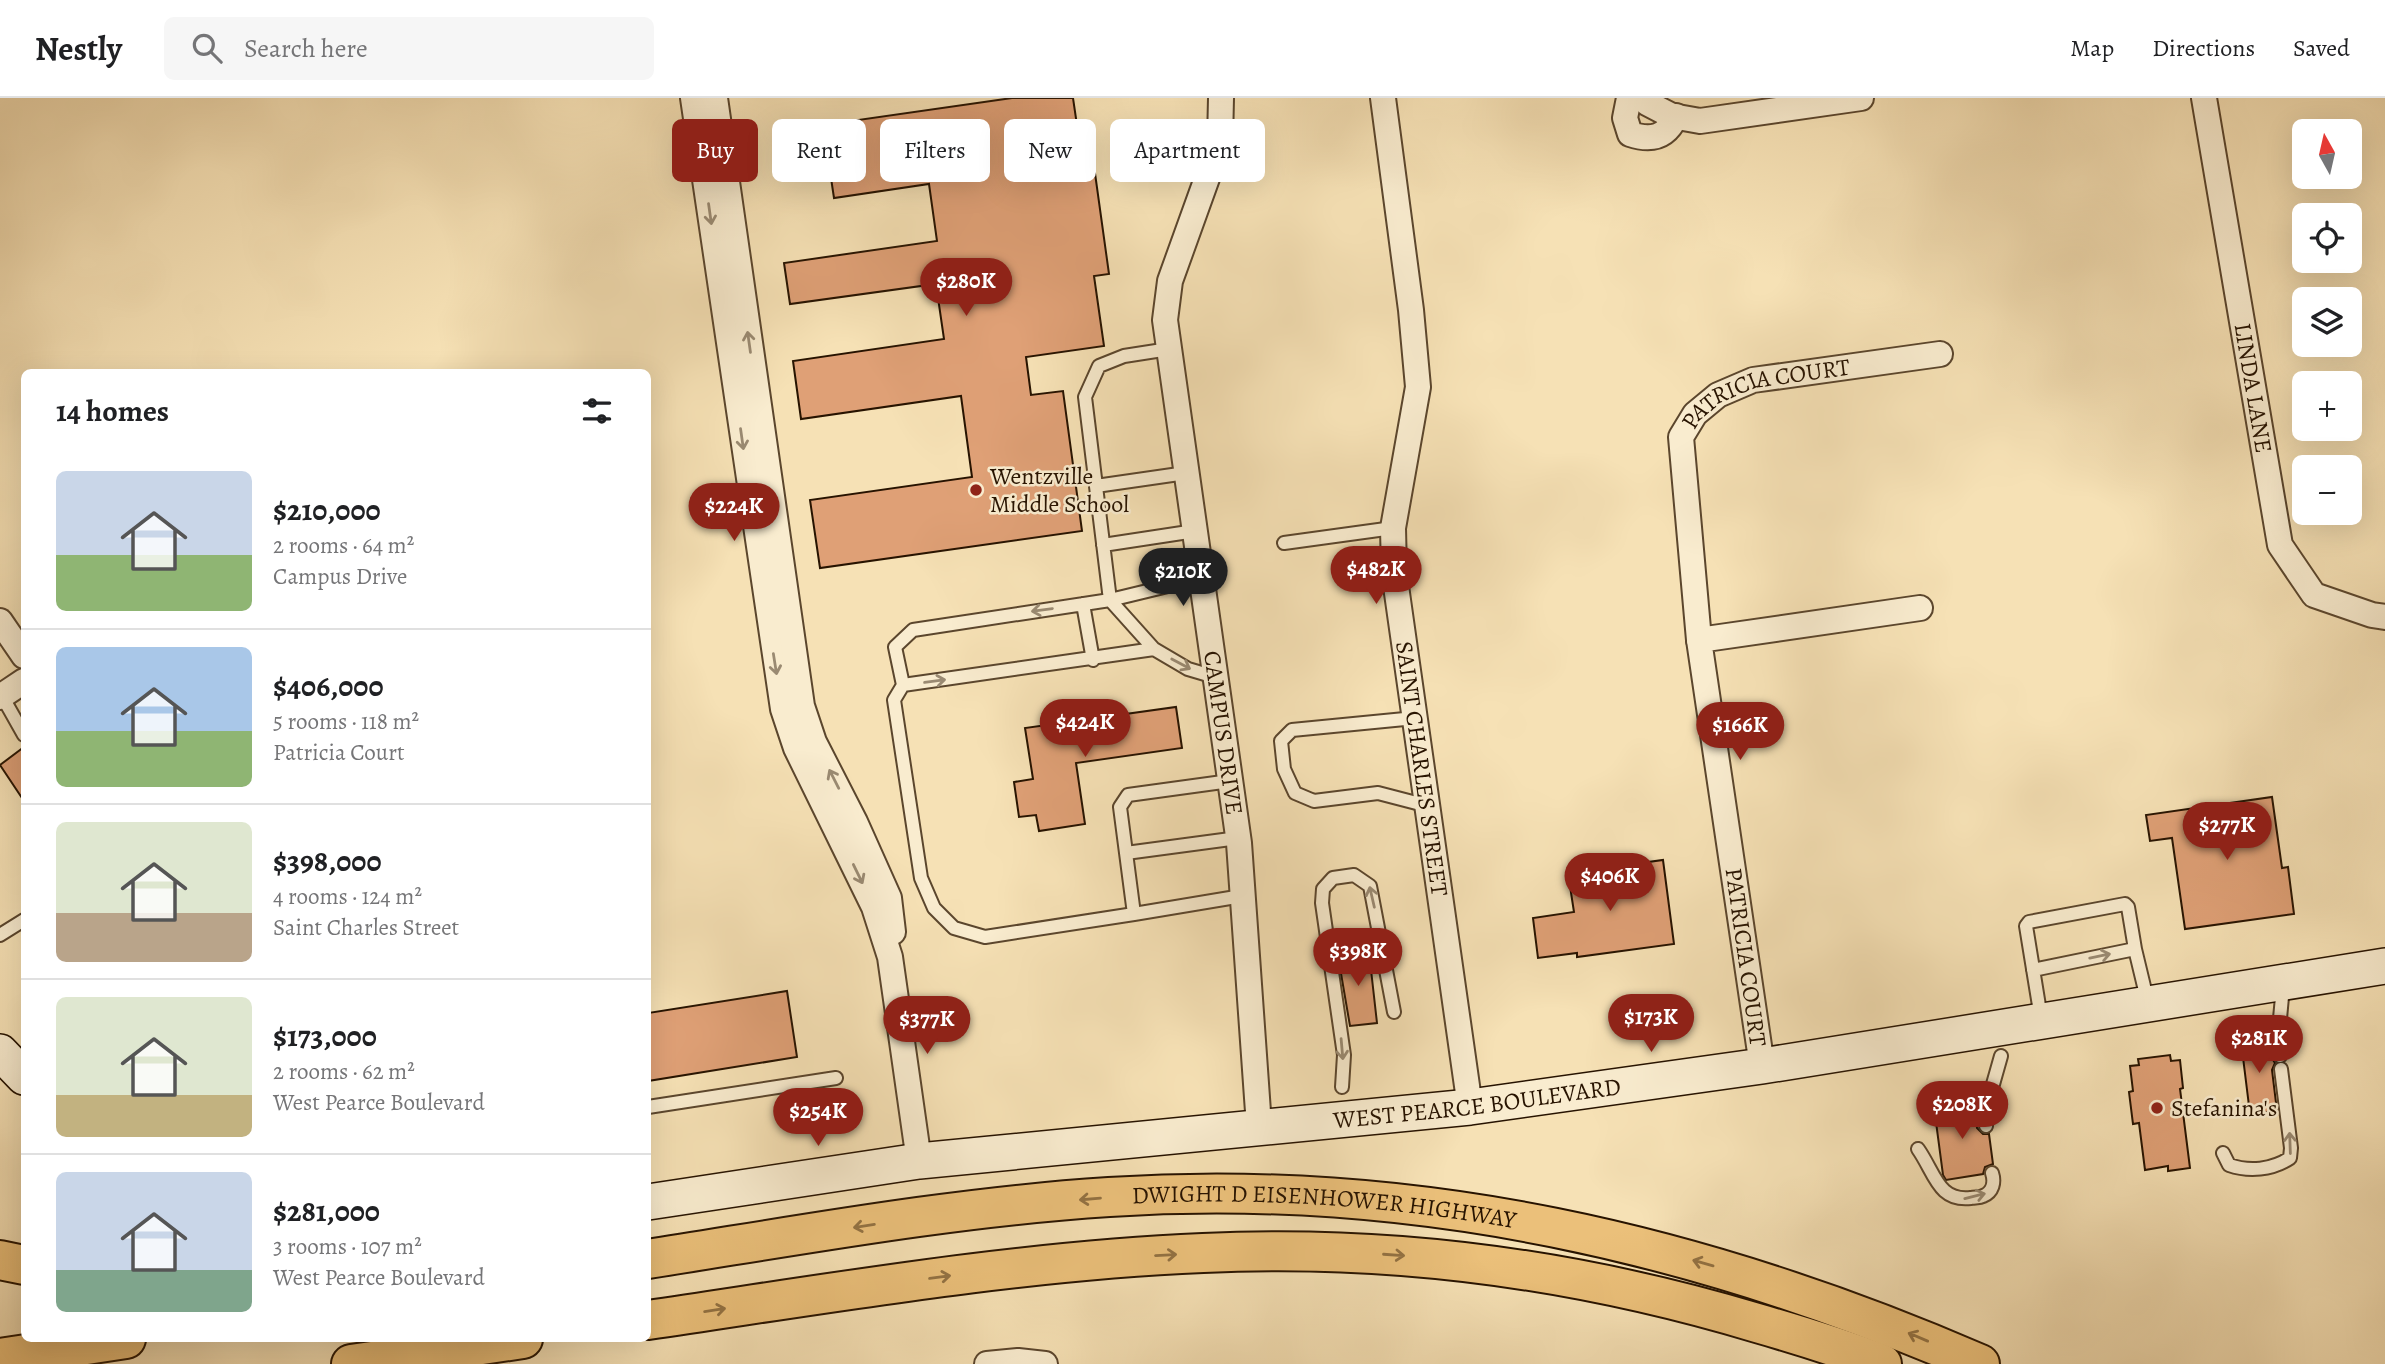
<!DOCTYPE html>
<meta charset="utf-8">
<style>
body{margin:0;font-family:Alegreya,serif;background:#f6f6f6;color:#202124;height:100vh;display:flex;flex-direction:column;font-size:26px;white-space:nowrap}
*{box-sizing:border-box;margin:0}
p{font-size:23px;color:#757577}
.icon{flex:none;width:38px;height:38px;fill:none;stroke:currentColor;stroke-width:2;stroke-linecap:round;stroke-linejoin:round}
.map{position:relative;flex:1;overflow:hidden}
.details{position:absolute;left:21px;top:271px;width:630px;height:973px;display:flex;flex-direction:column;background:#fff;border-radius:10px;box-shadow:0 7px 28px #0002}
.details>*{flex:none}
.banner{position:absolute;left:672px;top:21px;width:665px;height:63px;display:flex;gap:14px}
.needle{width:46px;rotate:352deg}
.controls{position:absolute;left:2292px;top:21px;display:grid;gap:14px}
.controls a{display:grid;place-items:center;width:70px;height:70px;border-radius:10px;background:#fff;box-shadow:0 7px 28px #0002;font-size:35px}
.price{position:absolute;translate:-50% -60px;padding:0 16px;border-radius:24px;background:#8f2418;color:#fff;font-size:23px;line-height:46px;filter:drop-shadow(0 2px 4px #0008)}
.price::after{content:'';position:absolute;left:50%;top:42px;width:21px;height:16px;margin-left:-10px;background:inherit;clip-path:polygon(0 0,100% 0,50% 100%)}
.price.selected{background:#222;color:#fff}
ul{padding:0;list-style:none}
li{display:flex;align-items:center;gap:21px;height:175px;padding:0 35px}
li+li{border-top:2px solid #e0e0e0}
li span{display:grid;place-items:center;flex:none;width:196px;height:140px;border-radius:10px;color:#555}
li>.icon{margin-inline-start:auto}
span .icon{width:84px;height:84px;fill:#fffc;stroke-width:1}
li b{font-size:30px}
h2{display:flex;justify-content:space-between;align-items:center;height:84px;padding:0 35px;font-size:30px}
.chip{padding:0 24px;border-radius:10px;background:#fff;box-shadow:0 7px 28px #0002;font-size:24px;line-height:63px}
.chip.selected{background:#8f2418;color:#fff}
header{display:flex;align-items:center;gap:42px;box-sizing:border-box;height:98px;padding:0 35px;background:#fff;border-bottom:2px solid #e0e0e0}
header strong{font-size:33px}
nav{display:flex;gap:38px;margin-inline-start:auto;font-size:24px}
.search{width:490px;height:63px;background:#f6f6f6;display:flex;align-items:center;gap:18px;box-sizing:border-box;padding:0 24px;border-radius:10px;color:#757577;font-size:26px}
.map>svg:first-child{display:block}
.building{fill:#dfa076;stroke:#271300;stroke-width:2}
.lines{fill:none;stroke-linecap:round;stroke-linejoin:round}
.service-casing{stroke:#5b462d;stroke-width:16}
.minor-casing{stroke:#5b462d;stroke-width:28}
.secondary-casing{stroke:#271300;stroke-width:38}
.motorway-casing{stroke:#271300;stroke-width:42}
.service{stroke:#f9eccf;stroke-width:12}
.minor{stroke:#f9eccf;stroke-width:24}
.secondary{stroke:#f9eccf;stroke-width:35}
.motorway{stroke:#ebc07a;stroke-width:38}
.oneway{stroke:#9a8a72}
.oneway2{stroke:#937243}
.poi-dot{fill:#8f2418;stroke:#f9eccf;stroke-width:2.5}
.labels{text-anchor:middle;dominant-baseline:central;stroke-width:5;stroke-linejoin:round;paint-order:stroke}
.street-label{font-size:24px;fill:#271300;stroke:#f9eccf}
.poi-label{font-size:24px;fill:#271300;stroke:#f9eccf;text-anchor:start}
</style>
<header>
<strong>Nestly</strong>
<div class="search"><svg class="icon" aria-label="search" viewBox="0 0 24 24"><circle cx="10" cy="10" r="6"/><path d="M15 15l6 6"/></svg>Search here</div>
<nav><a>Map</a><a>Directions</a><a>Saved</a></nav>
</header>
<div class="map">
<svg width="2385" height="1266" viewBox="0 0 2385 1266">
<rect width="100%" height="100%" fill="#f6e1b5"/>
<filter id="stains"><feTurbulence type="fractalNoise" baseFrequency=".00286" numOctaves="4"/><feColorMatrix values="0 0 0 0 .2 0 0 0 0 .09 0 0 0 0 .02 0 0 0 .5 -.17"/></filter>
<radialGradient id="worn" r=".72"><stop offset=".6" stop-color="#630" stop-opacity="0"/><stop offset="1" stop-color="#630" stop-opacity=".3"/></radialGradient>
<!-- building -->
<path class="building" d="M1012,0H1073L1078,34L1089,32L1109,176L1094,178L1104,248L1026,259L1031,297L1063,293L1082,433L820,470L810,402L972,379L961,298L801,321L793,263L944,241L936,186L790,206L784,165L937,143L929,86L834,100L823,27Z
M1176,609L1182,650L1076,665L1085,726L1039,733L1036,717L1019,719L1014,684L1033,681L1025,630Z
M24,649V703L0,667Z
M2272,699L2282,770L2288,769L2294,816L2185,831L2172,740L2150,743L2146,717Z
M1663,762L1674,846L1577,859V855L1538,860L1533,820L1574,814L1568,775Z
M1369,854L1377,925L1350,928L1338,858Z
M787,893L797,959L648,983V915Z
M2269,939L2271,959L2275,965L2272,972L2277,1013L2250,1016L2241,943Z
M2170,957L2171,963L2180,962L2183,990L2180,991L2190,1070L2168,1073V1068L2145,1072L2139,1025L2133,1026L2129,994L2133,993L2130,968L2139,967L2138,961Z
M1979,1002L1975,1016L1977,1030L1983,1036H1989L1993,1066L1985,1069L1983,1076L1946,1082L1943,1077L1934,1009Z"/>
<g class="lines">
<defs>
<path id="service" d="M1096,388L1186,375
M1284,445L1393,430
M1103,447L1195,433
M1201,480L1110,502L913,532L895,549L903,587L1154,551L1188,571L1215,579
M1083,506L1093,562
M1154,551L1110,502L1085,299L1099,268L1124,258L1169,251
M903,587L894,602L921,780L934,810L954,830L985,839L1134,816
M2,598L24,637
M1415,620L1292,632L1281,643L1284,671L1295,695L1314,703L1378,695L1428,708
M1230,683L1128,697L1120,709L1134,816L1242,798
M1126,755L1238,740
M0,837L24,822
M2135,851L2148,905
M2033,872L2135,851L2128,809L2125,806L2029,824L2026,828L2041,920
M2280,958L2278,942L2282,899
M1342,989L1344,957L1322,805L1323,791L1333,780L1354,777L1370,788L1394,914
M648,1009L836,980
M1986,1028L1984,1018L2001,958
M1918,1051C1935,1075 1938,1104 1971,1100C1975,1099 1979,1100 1983,1098C1993,1094 1995,1084 1992,1075
M2223,1055L2229,1067C2249,1074 2272,1072 2290,1060L2291,1050L2281,971"/>
<g id="minor">
<path d="M693,0L783,611L796,650L874,809L890,859L919,1063"/>
<path d="M715,0L802,608L814,644L855,724L889,800L893,834"/>
<path id="s1" d="M1221,0L1220,44L1170,183L1165,222L1239,745L1259,1028"/>
<path id="s2" d="M1383,0L1411,212L1418,289L1393,430L1394,474L1470,1009"/>
<path d="M1629,0L1625,20L1630,36C1651,43 1666,40 1676,18"/>
<path d="M1643,0L1647,5L1672,18L1700,23L1861,0"/>
<path id="s3" d="M2204,0L2280,447L2314,497L2372,517L2385,519"/>
<path d="M0,523L24,558"/>
<path id="s4" d="M1699,542L1681,339L1695,316L1718,297L1753,282L1940,256"/>
<path d="M0,599L24,583"/>
<path d="M1762,968L1699,542L1920,510"/>
<path d="M987,1266L1018,1263L1045,1266"/>
</g>
<g id="secondary">
<path d="M0,954L24,979"/>
<path id="s5" d="M648,1104L919,1063L1470,1009L1762,968L2385,868"/>
</g>
<g id="motorway">
<path id="s6" d="M648,1161C801,1137 954,1109 1109,1099C1414,1079 1701,1145 1980,1266"/>
<path d="M0,1162L24,1167"/>
<path d="M648,1222C832,1195 1016,1163 1203,1155C1391,1146 1577,1171 1757,1225C1799,1237 1841,1250 1882,1266"/>
<path d="M0,1260L126,1241"/>
<path d="M351,1266L523,1241"/>
</g>
</defs>
<!-- service casing -->
<use href="#service" class="service-casing"/>
<!-- minor casing -->
<use href="#minor" class="minor-casing"/>
<!-- secondary casing -->
<use href="#secondary" class="secondary-casing"/>
<!-- motorway casing -->
<use href="#motorway" class="motorway-casing"/>
<!-- service -->
<use href="#service" class="service"/>
<!-- minor -->
<use href="#minor" class="minor"/>
<!-- secondary -->
<use href="#secondary" class="secondary"/>
<!-- motorway -->
<use href="#motorway" class="motorway"/>
</g>
<!-- one-way arrows -->
<defs><path id="oneway-shaft" d="M-6 0H5M1.5-3L5.5 0L1.5 3" fill="none" stroke-width="1.6" stroke-linecap="round" stroke-linejoin="round" transform="scale(1.75)"/></defs>
<g class="oneway">
<use href="#oneway-shaft" transform="translate(710 116) rotate(82)"/>
<use href="#oneway-shaft" transform="translate(749 244) rotate(-98)"/>
<use href="#oneway-shaft" transform="translate(742 341) rotate(82)"/>
<use href="#oneway-shaft" transform="translate(1042 512) rotate(172)"/>
<use href="#oneway-shaft" transform="translate(775 566) rotate(81)"/>
<use href="#oneway-shaft" transform="translate(1181 566) rotate(28)"/>
<use href="#oneway-shaft" transform="translate(935 583) rotate(-8)"/>
<use href="#oneway-shaft" transform="translate(834 681) rotate(-117)"/>
<use href="#oneway-shaft" transform="translate(858 776) rotate(64)"/>
<use href="#oneway-shaft" transform="translate(1372 799) rotate(-103)"/>
<use href="#oneway-shaft" transform="translate(2100 858) rotate(-12)"/>
<use href="#oneway-shaft" transform="translate(1342 951) rotate(85)"/>
<use href="#oneway-shaft" transform="translate(2290 1045) rotate(-92)"/>
<use href="#oneway-shaft" transform="translate(1975 1098) rotate(-14)"/>
</g>
<g class="oneway2">
<use href="#oneway-shaft" transform="translate(1090 1101) rotate(175)"/>
<use href="#oneway-shaft" transform="translate(864 1128) rotate(171)"/>
<use href="#oneway-shaft" transform="translate(1166 1157) rotate(-3)"/>
<use href="#oneway-shaft" transform="translate(1394 1157) rotate(4)"/>
<use href="#oneway-shaft" transform="translate(1703 1165) rotate(-164)"/>
<use href="#oneway-shaft" transform="translate(940 1179) rotate(-8)"/>
<use href="#oneway-shaft" transform="translate(715 1212) rotate(-9)"/>
<use href="#oneway-shaft" transform="translate(1918 1239) rotate(-157)"/>
</g>
<!-- markers -->
<g class="poi-dot">
<circle cx="976" cy="392" r="7"/>
<circle cx="2157" cy="1010" r="7"/>
</g>
<g class="labels">
<!-- street labels -->
<g class="street-label">
<text stroke="none"><textPath href="#s3" startOffset="294">LINDA LANE</textPath></text>
<text stroke="none"><textPath href="#s4" startOffset="306">PATRICIA COURT</textPath></text>
<text stroke="none"><textPath href="#s1" startOffset="648">CAMPUS DRIVE</textPath></text>
<text stroke="none"><textPath href="#s2" startOffset="677">SAINT CHARLES STREET</textPath></text>
<text transform="translate(1746 859) rotate(82)">PATRICIA COURT</text>
<text stroke="none"><textPath href="#s5" startOffset="835">WEST PEARCE BOULEVARD</textPath></text>
<text stroke="none"><textPath href="#s6" startOffset="681">DWIGHT D EISENHOWER HIGHWAY</textPath></text>
</g>
<!-- poi labels -->
<g class="poi-label">
<text x="990" y="378">Wentzville<tspan x="990" dy="28">Middle School</tspan></text>
<text x="2171" y="1010">Stefanina's</text>
</g>
</g>
<rect width="100%" height="100%" filter="url(#stains)"/>
<rect width="100%" height="100%" fill="url(#worn)"/>
</svg>
<div class="controls">
<a><svg class="needle" viewBox="-14 -14 28 28"><path d="M0-13l5 13h-10z" fill="#e53935"/><path d="M0 13l5-13h-10z" fill="#757577"/></svg></a>
<a><svg class="icon" aria-label="locate" viewBox="0 0 24 24"><circle cx="12" cy="12" r="6"/><path d="M12 2v4M12 18v4M2 12h4M18 12h4"/></svg></a>
<a><svg class="icon" aria-label="layers" viewBox="0 0 24 24"><path d="M12 4l9 5-9 5-9-5zM3 14l9 5 9-5"/></svg></a>
<a>+</a>
<a>−</a>
</div>
<b class="price" style="left:966px;top:220px">$280K</b>
<b class="price" style="left:734px;top:445px">$224K</b>
<b class="price" style="left:1376px;top:508px">$482K</b>
<b class="price selected" style="left:1183px;top:510px">$210K</b>
<b class="price" style="left:1085px;top:661px">$424K</b>
<b class="price" style="left:1740px;top:664px">$166K</b>
<b class="price" style="left:2227px;top:764px">$277K</b>
<b class="price" style="left:1610px;top:815px">$406K</b>
<b class="price" style="left:1358px;top:890px">$398K</b>
<b class="price" style="left:1651px;top:956px">$173K</b>
<b class="price" style="left:927px;top:958px">$377K</b>
<b class="price" style="left:2259px;top:977px">$281K</b>
<b class="price" style="left:1962px;top:1043px">$208K</b>
<b class="price" style="left:818px;top:1050px">$254K</b>
<div class="banner">
<a class="chip selected">Buy</a>
<a class="chip">Rent</a>
<a class="chip">Filters</a>
<a class="chip">New</a>
<a class="chip">Apartment</a>
</div>
<section class="details">
<h2>14 homes<svg class="icon" aria-label="filters" viewBox="0 0 24 24"><path d="M4 7h16M4 17h16"/><circle cx="9" cy="7" r="2"/><circle cx="15" cy="17" r="2"/></svg></h2>
<ul>
<li><span style="background:linear-gradient(#c9d6e8 60%,#8fb573 0)"><svg class="icon" aria-label="home" viewBox="0 0 24 24"><path d="M3 11l9-7 9 7M6 9v11h12V9"/></svg></span><div><b>$210,000</b><p>2 rooms · 64 m²</p><p>Campus Drive</p></div></li>
<li><span style="background:linear-gradient(#a9c7e8 60%,#8fb573 0)"><svg class="icon" aria-label="home" viewBox="0 0 24 24"><path d="M3 11l9-7 9 7M6 9v11h12V9"/></svg></span><div><b>$406,000</b><p>5 rooms · 118 m²</p><p>Patricia Court</p></div></li>
<li><span style="background:linear-gradient(#dfe7d0 65%,#b9a48a 0)"><svg class="icon" aria-label="home" viewBox="0 0 24 24"><path d="M3 11l9-7 9 7M6 9v11h12V9"/></svg></span><div><b>$398,000</b><p>4 rooms · 124 m²</p><p>Saint Charles Street</p></div></li>
<li><span style="background:linear-gradient(#dfe7d0 70%,#c2b280 0)"><svg class="icon" aria-label="home" viewBox="0 0 24 24"><path d="M3 11l9-7 9 7M6 9v11h12V9"/></svg></span><div><b>$173,000</b><p>2 rooms · 62 m²</p><p>West Pearce Boulevard</p></div></li>
<li><span style="background:linear-gradient(#c9d6e8 70%,#7fa58c 0)"><svg class="icon" aria-label="home" viewBox="0 0 24 24"><path d="M3 11l9-7 9 7M6 9v11h12V9"/></svg></span><div><b>$281,000</b><p>3 rooms · 107 m²</p><p>West Pearce Boulevard</p></div></li>
</ul>
</section>
</div>
